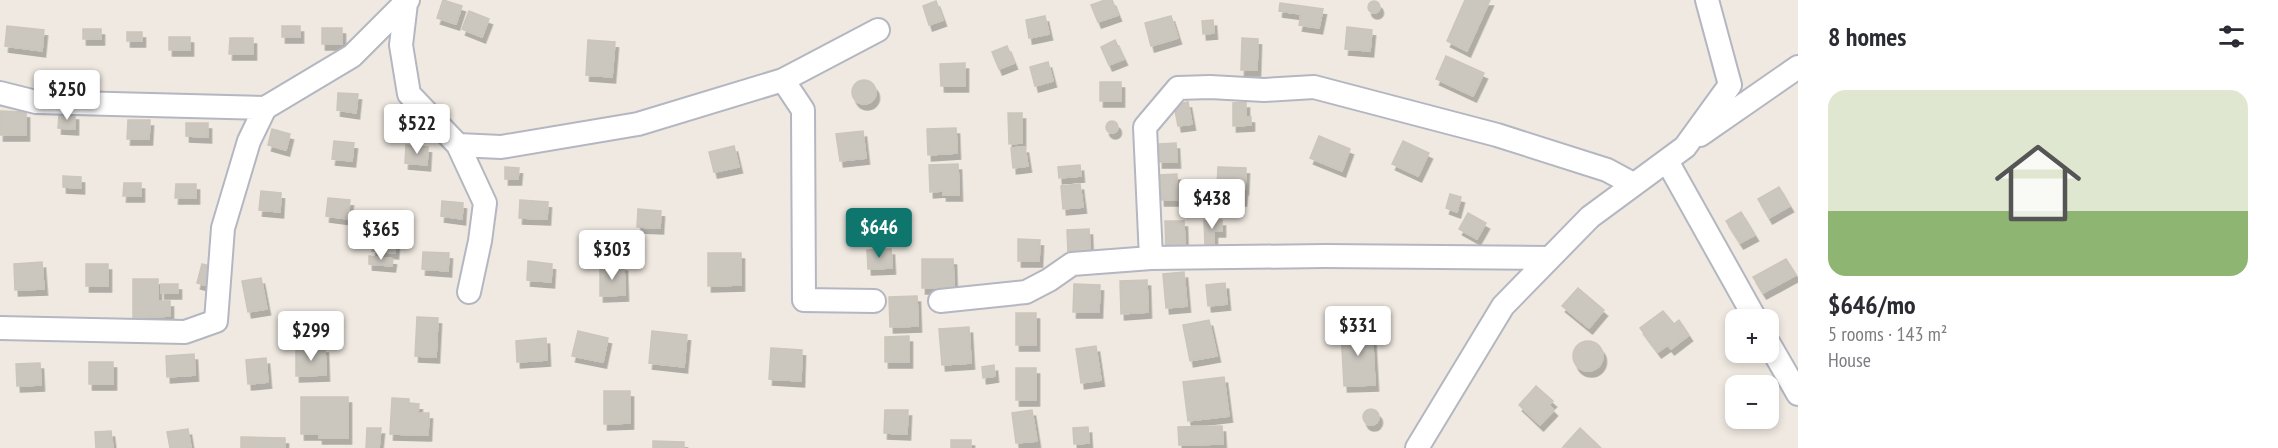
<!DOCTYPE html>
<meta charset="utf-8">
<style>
body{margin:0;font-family:"PT Sans Narrow",sans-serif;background:#f2f2f3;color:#2b2b33;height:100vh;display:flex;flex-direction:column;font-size:22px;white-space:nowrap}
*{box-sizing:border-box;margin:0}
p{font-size:20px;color:#7c7c81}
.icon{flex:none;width:33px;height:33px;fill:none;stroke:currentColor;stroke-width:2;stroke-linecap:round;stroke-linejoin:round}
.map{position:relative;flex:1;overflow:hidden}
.panel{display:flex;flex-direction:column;background:#fff;width:480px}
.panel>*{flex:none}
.fabs{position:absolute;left:1725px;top:309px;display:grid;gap:12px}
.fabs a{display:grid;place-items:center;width:54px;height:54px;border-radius:12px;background:#fff;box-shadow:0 3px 9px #0003;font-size:30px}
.price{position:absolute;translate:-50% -51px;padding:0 14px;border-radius:6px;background:#fff;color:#222;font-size:20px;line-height:39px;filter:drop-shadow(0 2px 3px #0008)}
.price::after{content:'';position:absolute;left:50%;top:36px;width:18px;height:14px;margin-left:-9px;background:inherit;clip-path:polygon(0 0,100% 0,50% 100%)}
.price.current{background:#0f766e;color:#fff}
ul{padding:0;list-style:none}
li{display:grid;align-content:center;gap:12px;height:318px;padding:0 30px}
li span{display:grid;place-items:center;height:186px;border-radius:18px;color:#555}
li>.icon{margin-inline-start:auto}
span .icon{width:108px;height:108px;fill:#fffc;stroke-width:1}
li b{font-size:26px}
h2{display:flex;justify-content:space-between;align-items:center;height:72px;padding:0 30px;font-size:26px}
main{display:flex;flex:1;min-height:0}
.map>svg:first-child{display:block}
.building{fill:#cbc7bf;stroke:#cbc5ba;stroke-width:1.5;filter:url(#shadow)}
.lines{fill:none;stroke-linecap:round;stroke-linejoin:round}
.minor-casing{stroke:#b4b7c1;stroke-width:26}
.minor{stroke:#fff;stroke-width:22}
</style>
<main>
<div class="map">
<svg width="1798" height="448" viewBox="0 0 1798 448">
<defs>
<filter id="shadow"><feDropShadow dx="3.5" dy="6" stdDeviation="0" flood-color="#0004"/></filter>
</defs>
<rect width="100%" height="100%" fill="#efe9e1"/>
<!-- building -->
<path class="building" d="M443,0L462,6L456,24L437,18Z
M1105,0H1112L1118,15L1098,22L1091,5Z
M1465,0H1490L1467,51L1447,41Z
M936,1L943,20L929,25L923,6Z
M1368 7a6 6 0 1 1 12 0a6 6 0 1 1-12 0Z
M1280,3L1323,9L1319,28L1299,25L1301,14L1279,11Z
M469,11L489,19L482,37L462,29Z
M1045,16L1049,34L1029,38L1026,20Z
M1171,16L1178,38L1151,46L1145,23Z
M1213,20L1214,33L1203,34L1202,21Z
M7,26L44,30L42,51L5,46Z
M282,26H300V37H282Z
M1347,27L1372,30L1370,51L1345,49Z
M322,28H342V44H322Z
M83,29H101V39H83Z
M127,32H142V41H127Z
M169,37H190V50H169Z
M230,38H253V54H229Z
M1242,38L1258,39L1257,70H1241Z
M588,40L615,42L612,77L586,75Z
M1115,40L1124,59L1109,65L1101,47Z
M1007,46L1014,63L999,69L992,52Z
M1446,56L1484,73L1473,96L1436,79Z
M1048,62L1053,81L1035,86L1030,67Z
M965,63V86H941L940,64Z
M68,77L81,78V89H68Z
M852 92a12 12 0 1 1 24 0a12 12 0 1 1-24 0Z
M1100,82H1121V101H1100Z
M338,93L358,94L356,113L337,110Z
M1188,102L1192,124L1178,126L1174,105Z
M1246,102V117H1251V125L1233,126V103Z
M0,111L26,112V135H0Z
M1008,113H1022V143L1009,144Z
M59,114H75V129L58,128Z
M128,120H150L149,139H127Z
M1106 127a6 6 0 1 1 12 0a6 6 0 1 1-12 0Z
M186,123H208V137L186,136Z
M956,128L957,153L928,155L927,129Z
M272,129L290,134L286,150L268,145Z
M863,131L866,158L840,161L836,134Z
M1319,136L1350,149L1342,171L1310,158Z
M334,141L354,143L352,161L332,159Z
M1403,141L1429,153L1418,176L1392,164Z
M1176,143L1177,162H1159V144Z
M406,145L428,147L427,165L405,163Z
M734,146L739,167L714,172L709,152Z
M1025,147L1028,166L1013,168L1011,148Z
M958,164L959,195H943V191L930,192L929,165Z
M1080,165L1081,176L1059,178L1058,167Z
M505,167L519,168L518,179H505Z
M1218,167L1246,168L1245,189L1217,188Z
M1177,174V200H1161L1160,175Z
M63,176L81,177V188L63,187Z
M124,183H141V196H123Z
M176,184H196V198H175Z
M1080,184L1083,207L1063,209L1061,186Z
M1779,187L1790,206L1769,218L1758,199Z
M1218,190H1244L1243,200H1218Z
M261,191L281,193L280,212L259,210Z
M1450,194L1461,197L1457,212L1446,208Z
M328,198L350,200L348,219L326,216Z
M520,200L548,202L547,219L519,218Z
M442,201L463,203L462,219L441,216Z
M638,209L661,211L660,228L637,227Z
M1741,212L1755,235L1740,243L1726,221Z
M1468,213L1486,223L1477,239L1459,229Z
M375,215L398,217L395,253L372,251Z
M1222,220V231H1214V244H1205L1204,221Z
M1165,221H1184L1185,251L1166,252Z
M1089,229L1090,251L1068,252L1067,230Z
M1018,239L1040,240L1039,261H1018Z
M891,249L892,268L868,269L867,250Z
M423,252L449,253L448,271L422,269Z
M708,253H741V285L708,286Z
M369,256L393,259L392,266L369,264Z
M922,259H953L954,288H922Z
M1786,259L1796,275L1763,293L1753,277Z
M528,261L552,264L551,282L527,280Z
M42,262L44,289L15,290L14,264Z
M86,264H108V286H86Z
M202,264L214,267L209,286L197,283Z
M624,265L625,295L600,296V266Z
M1184,272L1187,306L1166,308L1163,274Z
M261,278L267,309L248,312L242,281Z
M133,279H158V301H170V316L133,318Z
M1147,280L1148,312L1121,314L1120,281Z
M1225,283L1227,304L1208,306L1206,285Z
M161,284H178V293H161Z
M1074,284L1100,285L1099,312H1073Z
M1578,288L1604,310L1589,328L1562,306Z
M917,296L918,326L890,327L889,297Z
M1663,311L1674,324L1679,320L1689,335L1671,349L1668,345L1658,352L1640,328Z
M1016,313H1036V345H1016Z
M417,317L438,318L436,357L415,356Z
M1209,320L1217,356L1190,361L1183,325Z
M969,327L971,363L942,365L939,329Z
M1372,328L1375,385L1344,386L1341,330Z
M578,331L608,338L603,362L572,356Z
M652,331L687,335L684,367L649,363Z
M909,336V362H885V337Z
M546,338L547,360L517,362L516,341Z
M1573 356a15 15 0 1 1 30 0a15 15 0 1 1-30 0Z
M1096,346L1101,380L1081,383L1076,349Z
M325,347L326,375L296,376V348Z
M771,348L802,350L801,381L769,379Z
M194,354L195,375L167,377L166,356Z
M266,358L268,382L248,384L246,360Z
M89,362H113V384H89Z
M40,363L41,385L17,386L16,364Z
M994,365L995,376L983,378L982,367Z
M1016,368H1036V400H1016Z
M1224,377L1229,416L1188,421L1183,382Z
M1536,386L1553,401L1549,405L1554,410L1540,425L1519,405Z
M604,391H630V423L604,424Z
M301,397H348V438H319V434H301Z
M392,398L409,399V403L419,404L418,413H429L428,435L390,434Z
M1363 417a8 8 0 1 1 16 0a8 8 0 1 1-16 0Z
M885,410H908L907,434L884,433Z
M1032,410L1037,441L1016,443L1012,413Z
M1222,426L1223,444L1179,445L1178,427Z
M1088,427L1089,443L1074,444L1073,428Z
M367,428H381L379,448H366Z
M1580,428L1601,448L1563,447Z
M188,429L191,448H170L167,432Z
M111,431L113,448H96L95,432Z
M241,437L285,438V448H241Z
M951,440H971V448H951Z
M653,441L684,442V448H653Z"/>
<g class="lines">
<defs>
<path id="minor" d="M406,3L401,45L409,94L458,145L501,147L638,124L783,80L878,30
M783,80L803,110L804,300L874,301
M0,93L36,102L265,108
M1700,135L1798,67
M458,145L485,203L480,241L469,292
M1667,161L1756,320
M1549,258L1325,256L1151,258L1145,127L1178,88L1210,87L1264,90L1314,87L1497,135L1607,170L1633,184
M940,301L1026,292L1049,280L1072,264L1151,258
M0,328L185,332L216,321L223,228L249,141L265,108L352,56L408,0
M1768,342L1798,394
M1417,448L1503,306L1590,217L1685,147L1730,85L1707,0"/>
</defs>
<!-- minor casing -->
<use href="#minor" class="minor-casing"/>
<!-- minor -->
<use href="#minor" class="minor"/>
</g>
</svg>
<div class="fabs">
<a>+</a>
<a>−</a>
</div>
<b class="price" style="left:67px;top:121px">$250</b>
<b class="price" style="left:417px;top:155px">$522</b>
<b class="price" style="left:1212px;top:230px">$438</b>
<b class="price current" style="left:879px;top:259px">$646</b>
<b class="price" style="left:381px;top:261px">$365</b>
<b class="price" style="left:612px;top:281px">$303</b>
<b class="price" style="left:1358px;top:357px">$331</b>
<b class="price" style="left:311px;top:362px">$299</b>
</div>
<section class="panel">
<h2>8 homes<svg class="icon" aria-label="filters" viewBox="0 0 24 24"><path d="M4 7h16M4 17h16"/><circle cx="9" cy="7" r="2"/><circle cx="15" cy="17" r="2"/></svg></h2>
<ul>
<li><span style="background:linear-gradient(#dfe7d0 65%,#8fb573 0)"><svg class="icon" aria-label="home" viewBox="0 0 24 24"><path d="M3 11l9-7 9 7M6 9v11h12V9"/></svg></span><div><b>$646/mo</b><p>5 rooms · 143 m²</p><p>House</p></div></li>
</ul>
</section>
</main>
